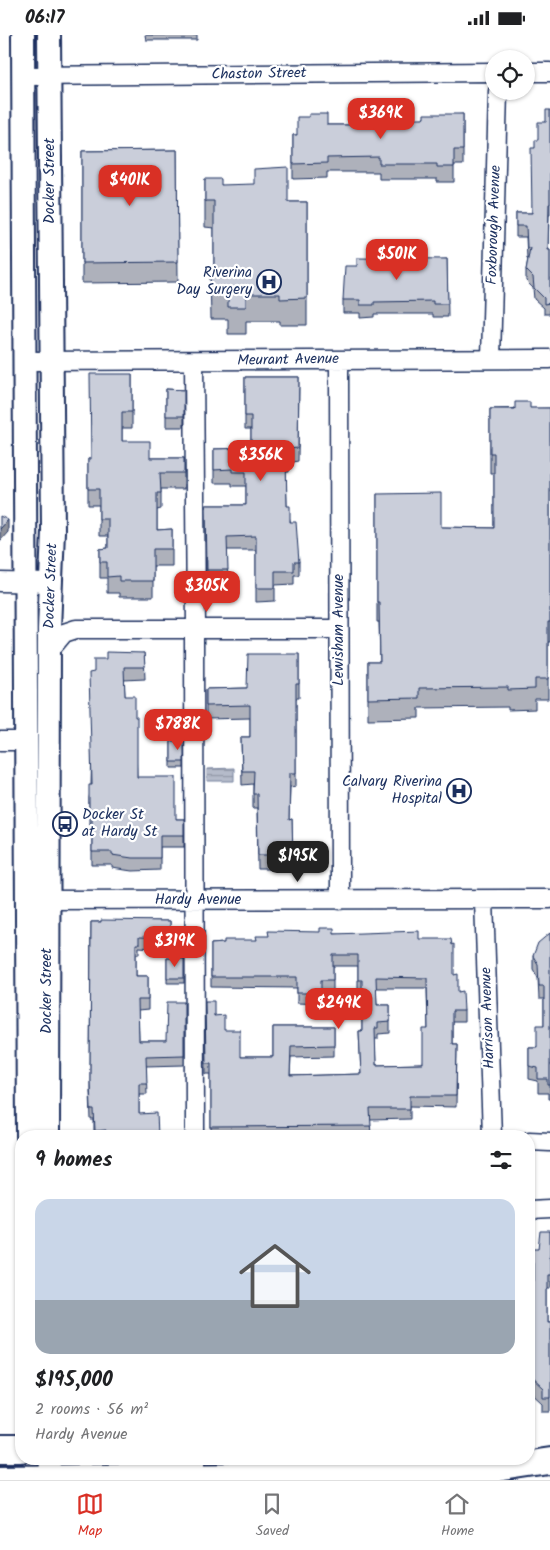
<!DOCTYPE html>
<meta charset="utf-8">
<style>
body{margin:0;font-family:Kalam,sans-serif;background:#f6f6f6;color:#202124;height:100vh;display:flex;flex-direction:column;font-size:19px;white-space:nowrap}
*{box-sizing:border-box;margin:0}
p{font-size:16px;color:#757577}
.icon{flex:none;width:28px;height:28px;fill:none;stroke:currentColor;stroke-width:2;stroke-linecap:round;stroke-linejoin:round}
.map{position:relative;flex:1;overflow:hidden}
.panel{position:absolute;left:15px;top:1095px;width:520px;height:335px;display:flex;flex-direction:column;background:#fff;border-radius:20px;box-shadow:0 1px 4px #0004}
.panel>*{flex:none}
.fabs{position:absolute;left:485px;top:15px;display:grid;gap:10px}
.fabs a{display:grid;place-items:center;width:50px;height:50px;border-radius:50%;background:#fff;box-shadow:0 1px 4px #0004;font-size:25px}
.price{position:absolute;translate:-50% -42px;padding:0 11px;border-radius:10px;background:#d93025;color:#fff;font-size:16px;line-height:32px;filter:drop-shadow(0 1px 2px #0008)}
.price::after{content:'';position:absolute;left:50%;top:30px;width:15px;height:11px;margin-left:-8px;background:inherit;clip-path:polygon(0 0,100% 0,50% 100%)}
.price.current{background:#222;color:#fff}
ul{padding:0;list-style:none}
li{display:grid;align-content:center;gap:10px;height:265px;padding:0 20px}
li span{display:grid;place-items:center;height:155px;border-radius:15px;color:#555}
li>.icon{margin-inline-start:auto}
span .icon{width:90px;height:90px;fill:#fffc;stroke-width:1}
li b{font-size:21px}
h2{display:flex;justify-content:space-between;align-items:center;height:60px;padding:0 20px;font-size:21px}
.status{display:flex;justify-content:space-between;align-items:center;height:35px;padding:0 25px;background:#fff;direction:ltr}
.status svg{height:14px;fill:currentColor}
.menu{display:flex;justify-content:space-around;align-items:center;height:70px;border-top:1px solid #e0e0e0;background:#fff;font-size:14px;color:#757577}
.menu a{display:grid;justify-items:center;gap:2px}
.menu .current{color:#d93025}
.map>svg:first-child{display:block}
.water{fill:url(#water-rules);stroke:#77839f}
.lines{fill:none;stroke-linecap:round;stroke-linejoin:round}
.minor-casing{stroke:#1b2f5e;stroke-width:21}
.major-casing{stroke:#1b2f5e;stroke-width:26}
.highway-casing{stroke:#1b2f5e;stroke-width:30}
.minor{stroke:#fff;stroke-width:18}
.major{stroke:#fff;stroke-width:22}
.highway{stroke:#fff;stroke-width:26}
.wall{fill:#aeb1bb;stroke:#1b2f5e;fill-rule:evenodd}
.shaded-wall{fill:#8d9099;stroke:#1b2f5e}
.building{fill:#caceda;stroke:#1b2f5e;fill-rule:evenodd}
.labels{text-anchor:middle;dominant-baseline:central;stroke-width:4.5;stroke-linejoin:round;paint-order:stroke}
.street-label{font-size:15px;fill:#1b2f5e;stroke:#fff}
.poi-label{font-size:15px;fill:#1b2f5e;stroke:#fff;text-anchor:end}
</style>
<div class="status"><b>06:17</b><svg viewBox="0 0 49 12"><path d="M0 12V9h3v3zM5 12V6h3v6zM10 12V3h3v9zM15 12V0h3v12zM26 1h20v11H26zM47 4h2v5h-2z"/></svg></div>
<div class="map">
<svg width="550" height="1445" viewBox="0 0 550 1445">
<defs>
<pattern id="water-rules" width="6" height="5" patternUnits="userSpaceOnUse" patternTransform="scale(1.25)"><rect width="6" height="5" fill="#b5bbca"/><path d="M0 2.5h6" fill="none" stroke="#9298a7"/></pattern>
</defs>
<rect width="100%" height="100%" fill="#fff"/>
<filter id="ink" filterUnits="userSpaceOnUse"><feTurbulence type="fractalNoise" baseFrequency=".02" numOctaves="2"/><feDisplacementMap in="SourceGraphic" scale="10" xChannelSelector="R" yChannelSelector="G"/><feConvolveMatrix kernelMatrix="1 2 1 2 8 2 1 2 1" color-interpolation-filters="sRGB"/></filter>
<g filter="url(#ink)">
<!-- water -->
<path class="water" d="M234,733V746H207V734Z"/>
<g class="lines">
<defs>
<path id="minor" d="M526,37H550
M24,41L494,37
M491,324L498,56
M339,325L340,865
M26,326L550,324
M194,326L196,595
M0,547L51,548
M194,595L195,1101
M49,616L64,598L76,594H339
M0,706H27
M36,865L550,864
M484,865L492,1101
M529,1106L550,1107
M529,1175L550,1174
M196,1424V1442"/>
<path id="major" d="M23,0L28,1101
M48,1101L49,594L53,496L49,0
M48,1445L49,1424"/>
<path id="highway" d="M0,1414H21
M0,1444L400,1439L490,1435L550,1426"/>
</defs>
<!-- minor casing -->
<use href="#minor" class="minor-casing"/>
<!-- major casing -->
<use href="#major" class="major-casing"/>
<!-- highway casing -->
<use href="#highway" class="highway-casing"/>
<!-- minor -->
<use href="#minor" class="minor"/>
<!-- major -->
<use href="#major" class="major"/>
<!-- highway -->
<use href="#highway" class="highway"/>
</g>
<!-- wall -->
<path class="wall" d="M145,0H197V5H146Z
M550,75V180H549L548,215H550V279H544V273L534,264L533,253L526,246V235L528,224H527L526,202H516V178H532L535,113L546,87Z
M463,79V130H454V147H437V144H379V137H327V143L293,144V100H297L327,90H362L424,83Z
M177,115L178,247L82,248V116Z
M205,144L221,150L288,167H307V290H280V286H246V299H228V284H211L210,237H214V193L205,192Z
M447,224L448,282H433V279H374V282L360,283V278H343V265L357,231Z
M132,339V393H122V406L150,423H184V454H161V474L157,475V495L172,494V531H153V562H119V558H107V543H100V514L108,513V501H99V470H88V424H91Z
M245,342H299L298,426L289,428V437H286L287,471L299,527V540H294V549L275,550V566L256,567V515H227L228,549H207L206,470H246V451H232V448H214V414L251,413V394H245Z
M166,354L184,355V392H166Z
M550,373V607H548V664H535V674L508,675V672L419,673V683L368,684V627H380L379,587H377V459L441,492L494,493V438H490V374Z
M144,618L145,644L124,645L125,661L135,682L137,742L176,784H184V812H160V835L132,836L112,833V830H92V789H89V763L91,750L94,638L106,624Z
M299,619V663H296V751L290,752L289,785L292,784L293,834H258L257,773H253V749L242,750L241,702H250V683L206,684V654L247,653Z
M171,706H184V733H171Z
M170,886V914L139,912V919H136V941H148V975L138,976L139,1006H166L184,967V1030L146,1031L147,1059H139V1079L158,1101H94V1085H91L90,1056L91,887Z
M550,898V1064H548V1058H538V1046L529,1044V1012H537L544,990V964H539L538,943L533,934V921Z
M334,899L419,904L454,940L458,957L464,976V987H452V1009H457L456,1072L410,1071V1084L370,1085L371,1101H211V1039H206L205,966L224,995L240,1022H273V992H334V1021L291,1022L290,1041L361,1039L359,996H362V956H358V931H333V956H321V969L297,968V953L211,952V909L224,908ZM376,953H427L428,994L423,1029L376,1030L375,1004H378V999L390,998V970H377Z
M167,923L184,924V948H167Z
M550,1197V1253H547V1287H550V1376H543V1368L529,1355V1252H533L539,1214Z"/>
<!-- shaded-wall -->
<path class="shaded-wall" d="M8,485V497L0,506V494Z"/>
<!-- building -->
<path class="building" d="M546,75H550V169H549L548,215H550V268L544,269V263L534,253L533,242L526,235L530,213H527L526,191H516V178H532L531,113H535V105H538V87H546Z
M309,79H327V90H362V83H424V79H463V115H454V132H437V129H379V122L327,123V128L293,129V100H297V82H309Z
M177,115L178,227L82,228V116Z
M288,132V167H307V263L280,264V259H246V272H228V257H211L210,237H214V166H205V144H221V150L254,149V134Z
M357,223L447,224L448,269H433V266L374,267V270H360V265H343L345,231H357Z
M90,339H132V377H122V406H150V423H184V438H160L161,458H157V495L172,494V514H153V546H119V541L107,542V527H100V514L108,513V484H99V454H88V424H91Z
M245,342H299L298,413L288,414L289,423L286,424L287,471H290V487H296L299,527H294V536H275V553H256V501L227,502L228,535H207L206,470H246V437H232V434L214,435V414L251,413V381H245Z
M166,354L184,355V381H166Z
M515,367H530V373H550V587H548V644H535V654L508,655V652L419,653V663L368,664V627H380L379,567H377V459L441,458V492L494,493V418H490V374H515Z
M0,481L8,485L0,494Z
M106,617L144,618L145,632H124L125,661H135V682H137V742H176V784H184V800H160V823H132L112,820V817H92V777H89V750H92L89,638L94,637V624H106Z
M248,619H299V649H296V738H290L289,785L292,784L293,820H258L257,759H253L254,736H242L241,702H250V670L206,671V654L247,653Z
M171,706H184V727H171Z
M101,885L170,886V903L139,902V909H136V941H148V965H138L139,1006H166L167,967H184V1020L146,1021L147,1048H139V1079L157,1078L158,1101H106V1095L95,1096L94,1075H91L90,1045L91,887H101Z
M320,893H334V899L419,896V904H451L452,910L454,909V940L458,939V957L463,956L464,976H452V1009H457L456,1061H410V1074H370L371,1091L211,1092V1028H206L205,966H214V981L224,980V995H240V1022H273V992H334V1010L291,1011L290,1041L361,1039L359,996H362V945H358V920H333V945H321V958H297V942H211V909L224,908V905H257L256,901H269L268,896L320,897ZM376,942L427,943L428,994H423V1029L376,1030L375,993H378V988L390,987V970H377Z
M550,898V1050H548V1044H538V1033L529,1031V1012H537V990H544V951H539L538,929L533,921L538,908Z
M167,923L184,924V943H167Z
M541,1197H550V1239H547V1287H550V1362H543V1354L529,1341V1252H533V1214H539Z"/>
</g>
<!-- icons -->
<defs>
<symbol id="hospital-ring" viewBox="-11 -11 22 22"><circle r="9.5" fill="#fff" stroke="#1b2f5e" stroke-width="1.5"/><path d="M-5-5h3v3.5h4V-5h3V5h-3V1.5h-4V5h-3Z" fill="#1b2f5e"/></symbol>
<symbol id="bus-ring" viewBox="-11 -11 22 22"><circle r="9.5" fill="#fff" stroke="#1b2f5e" stroke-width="1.5"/><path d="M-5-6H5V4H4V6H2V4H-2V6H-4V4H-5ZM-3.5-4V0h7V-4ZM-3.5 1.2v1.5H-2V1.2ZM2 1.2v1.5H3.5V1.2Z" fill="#1b2f5e"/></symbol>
</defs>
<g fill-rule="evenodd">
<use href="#hospital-ring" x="255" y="233" width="28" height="28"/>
<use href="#hospital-ring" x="445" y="742" width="28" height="28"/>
<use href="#bus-ring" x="51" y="775" width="28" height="28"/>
</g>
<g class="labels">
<!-- street labels -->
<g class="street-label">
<text transform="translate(259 39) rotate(-1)">Chaston Street</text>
<text transform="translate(50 146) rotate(-90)">Docker Street</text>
<text transform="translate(494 190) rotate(-88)">Foxborough Avenue</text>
<text transform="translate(288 325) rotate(-1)">Meurant Avenue</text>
<text transform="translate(51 551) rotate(-88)">Docker Street</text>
<text transform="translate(339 595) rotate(-90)">Lewisham Avenue</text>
<text x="198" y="865">Hardy Avenue</text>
<text transform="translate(47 956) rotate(-90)">Docker Street</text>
<text transform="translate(488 983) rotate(-92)">Harrison Avenue</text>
</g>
<!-- poi labels -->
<g class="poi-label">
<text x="252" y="238">Riverina<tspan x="252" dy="17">Day Surgery</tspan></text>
<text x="442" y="747">Calvary Riverina<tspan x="442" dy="17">Hospital</tspan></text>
<text x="82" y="780" text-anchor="start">Docker St<tspan x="82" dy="17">at Hardy St</tspan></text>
</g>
</g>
</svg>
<div class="fabs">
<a><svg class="icon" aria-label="locate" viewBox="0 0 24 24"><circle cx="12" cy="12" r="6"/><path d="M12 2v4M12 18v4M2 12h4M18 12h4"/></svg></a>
</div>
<b class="price" style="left:381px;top:105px">$369K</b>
<b class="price" style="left:130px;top:172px">$401K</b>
<b class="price" style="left:397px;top:246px">$501K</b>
<b class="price" style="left:261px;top:447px">$356K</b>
<b class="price" style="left:207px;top:578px">$305K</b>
<b class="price" style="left:178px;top:716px">$788K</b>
<b class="price current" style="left:298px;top:848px">$195K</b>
<b class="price" style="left:175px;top:933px">$319K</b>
<b class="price" style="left:339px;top:995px">$249K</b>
<section class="panel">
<h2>9 homes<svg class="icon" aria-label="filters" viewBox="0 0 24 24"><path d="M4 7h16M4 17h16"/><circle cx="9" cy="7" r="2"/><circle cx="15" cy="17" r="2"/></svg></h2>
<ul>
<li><span style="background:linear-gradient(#c9d6e8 65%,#9aa5b1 0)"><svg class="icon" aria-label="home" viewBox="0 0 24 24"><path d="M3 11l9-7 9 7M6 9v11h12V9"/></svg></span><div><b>$195,000</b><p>2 rooms · 56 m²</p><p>Hardy Avenue</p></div></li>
</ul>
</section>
</div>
<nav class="menu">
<a class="current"><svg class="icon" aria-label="map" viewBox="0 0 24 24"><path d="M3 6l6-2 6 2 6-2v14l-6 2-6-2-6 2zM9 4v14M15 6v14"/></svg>Map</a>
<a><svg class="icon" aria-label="saved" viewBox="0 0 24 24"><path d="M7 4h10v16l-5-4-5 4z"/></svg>Saved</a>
<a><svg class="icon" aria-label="home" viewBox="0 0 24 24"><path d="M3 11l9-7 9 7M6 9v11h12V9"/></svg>Home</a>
</nav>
